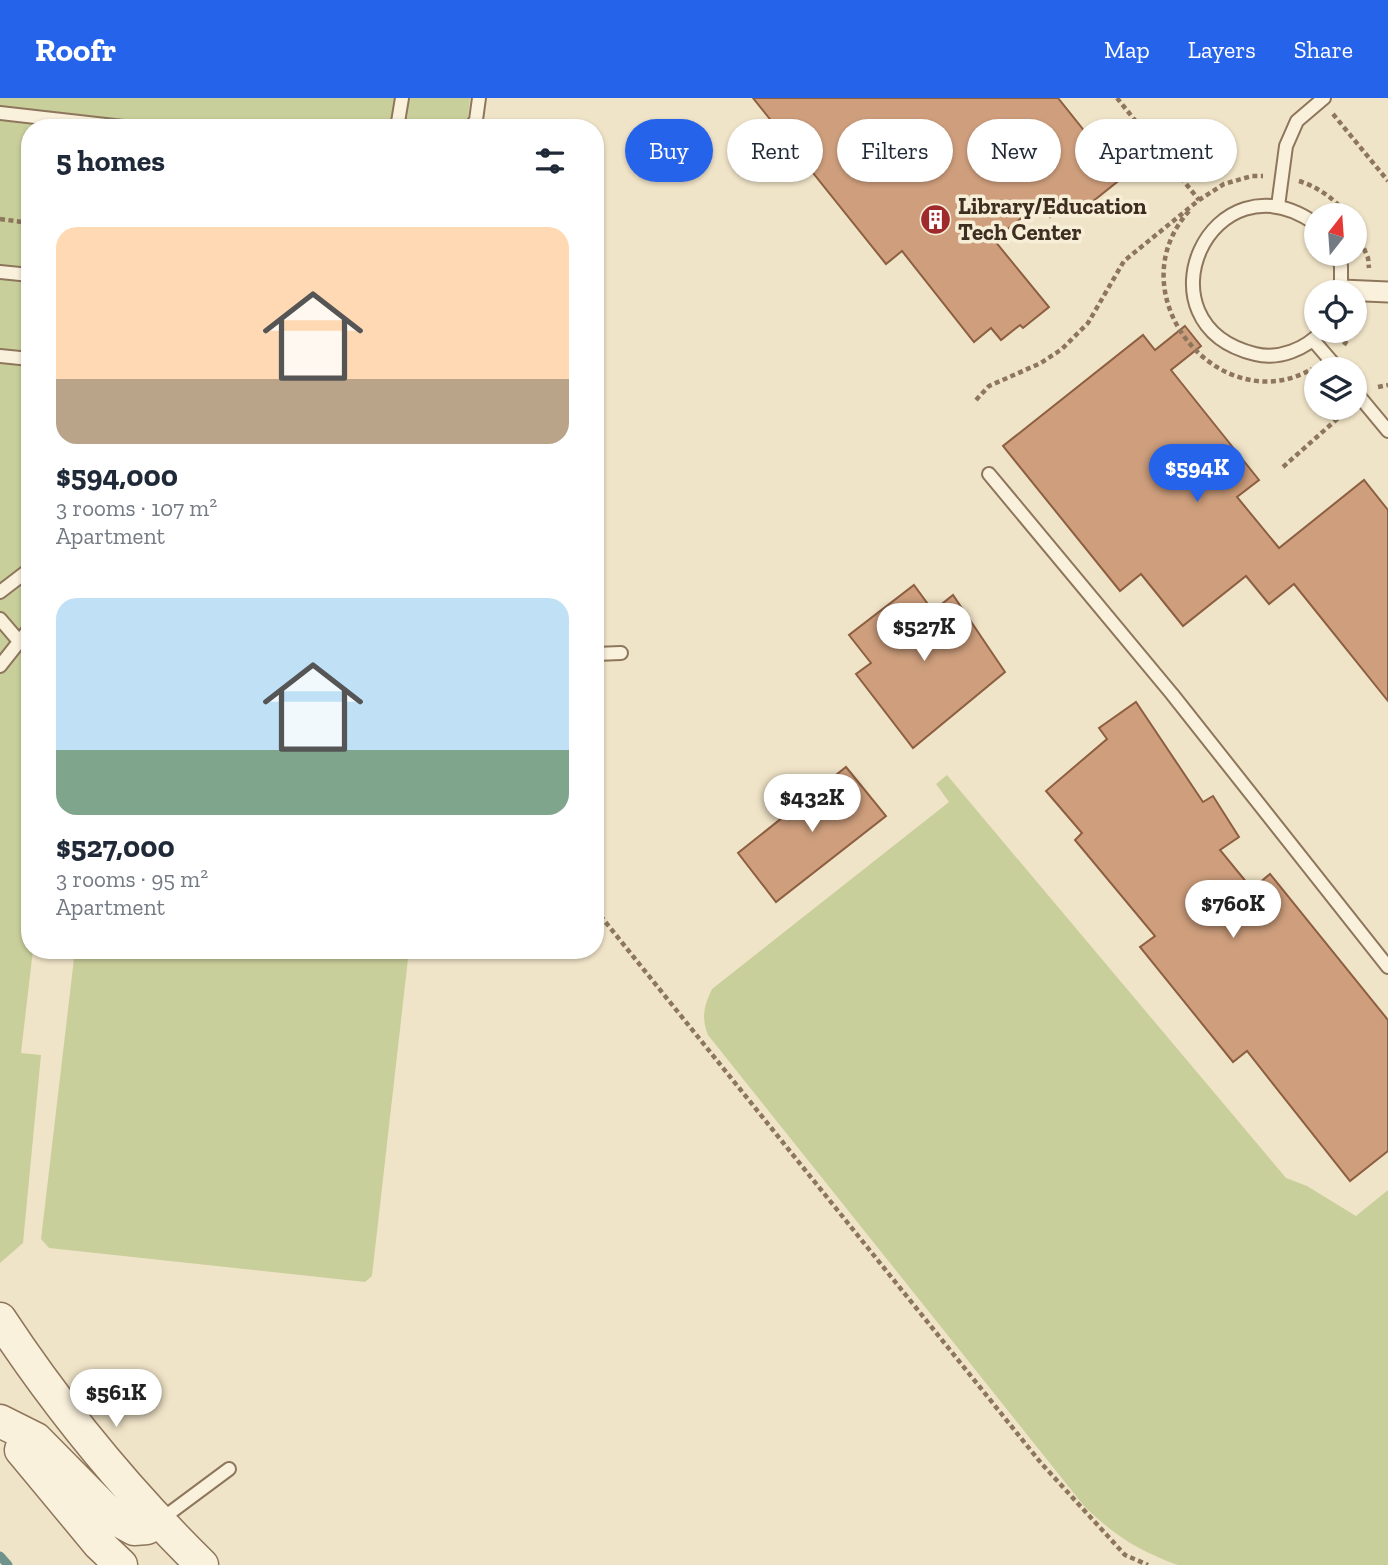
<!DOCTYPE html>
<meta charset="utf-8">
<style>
body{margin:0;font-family:"Zilla Slab",serif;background:#f2f2f3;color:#1f2937;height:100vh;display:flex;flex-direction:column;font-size:26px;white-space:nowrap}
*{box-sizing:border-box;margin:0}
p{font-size:23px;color:#747a83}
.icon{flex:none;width:38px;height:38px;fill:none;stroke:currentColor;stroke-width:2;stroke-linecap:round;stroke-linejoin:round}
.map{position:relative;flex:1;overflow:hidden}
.panel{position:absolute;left:21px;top:21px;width:583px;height:840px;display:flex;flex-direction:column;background:#fff;border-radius:28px;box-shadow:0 2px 5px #0004}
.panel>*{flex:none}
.top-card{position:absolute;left:625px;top:21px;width:658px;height:63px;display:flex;gap:14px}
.needle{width:46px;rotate:17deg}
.tools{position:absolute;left:1304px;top:105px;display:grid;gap:14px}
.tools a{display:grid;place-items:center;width:63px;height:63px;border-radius:50%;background:#fff;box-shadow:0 2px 5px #0004;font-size:35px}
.price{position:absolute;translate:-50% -60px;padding:0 16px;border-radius:24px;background:#fff;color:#222;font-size:23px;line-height:46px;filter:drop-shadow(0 2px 4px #0008)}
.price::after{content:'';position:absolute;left:50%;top:42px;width:21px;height:16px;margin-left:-10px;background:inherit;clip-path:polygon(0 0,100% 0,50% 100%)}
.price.selected{background:#2563eb;color:#fff}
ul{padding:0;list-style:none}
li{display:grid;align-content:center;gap:14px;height:371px;padding:0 35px}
li span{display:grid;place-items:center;height:217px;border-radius:21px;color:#555}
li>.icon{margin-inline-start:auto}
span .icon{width:126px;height:126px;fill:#fffc;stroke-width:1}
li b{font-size:30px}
h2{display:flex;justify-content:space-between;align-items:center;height:84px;padding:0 35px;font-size:30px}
.pill{padding:0 24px;border-radius:32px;background:#fff;box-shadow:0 2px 5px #0004;font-size:24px;line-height:63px}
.pill.selected{background:#2563eb;color:#fff}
header{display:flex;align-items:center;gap:42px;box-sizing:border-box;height:98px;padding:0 35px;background:#2563eb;color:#fff}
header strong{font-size:33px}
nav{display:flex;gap:38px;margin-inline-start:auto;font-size:24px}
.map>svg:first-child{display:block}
.green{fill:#c9cf9b}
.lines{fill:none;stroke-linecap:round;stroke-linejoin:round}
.stream{stroke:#6f938a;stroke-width:9}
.building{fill:#cf9f7d;stroke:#8d5f41;stroke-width:2}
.service-casing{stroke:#8d765c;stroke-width:16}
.pedestrian-casing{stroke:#8d765c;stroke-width:23}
.tertiary-casing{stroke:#8d765c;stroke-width:35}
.path{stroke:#8d765c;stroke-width:4.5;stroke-dasharray:5 3.5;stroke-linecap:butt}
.service{stroke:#faf1dc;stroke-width:12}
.pedestrian{stroke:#faf1dc;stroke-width:19}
.tertiary{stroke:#faf1dc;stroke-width:32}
.labels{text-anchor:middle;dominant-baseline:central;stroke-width:7;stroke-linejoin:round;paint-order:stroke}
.poi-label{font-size:23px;font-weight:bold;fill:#3d2e20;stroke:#f7eed8;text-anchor:start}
</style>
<header>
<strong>Roofr</strong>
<nav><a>Map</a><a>Layers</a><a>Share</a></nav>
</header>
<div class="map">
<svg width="1388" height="1467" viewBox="0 0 1388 1467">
<rect width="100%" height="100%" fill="#f0e4c8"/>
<!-- green -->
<path class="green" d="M0,0H470L467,30H30V852H33L21,955L41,957L23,1145L0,1165Z
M947,677L1286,1080L1307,1088L1356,1118L1388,1092V1467H1178C1138,1453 1114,1437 1084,1408L708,937C701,919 704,908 712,891L949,704L936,686Z
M75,852H409L372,1178L365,1184L49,1150L41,1141Z"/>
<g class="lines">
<!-- stream -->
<path class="stream" d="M0,1458L8,1467"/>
</g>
<!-- building -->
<path class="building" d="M753,0H1058L1122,80L1077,116L1068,105L1050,119L1039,106L994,142L1049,209L1023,230L1020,227L1001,242L991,230L974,244L902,153L886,166Z
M1185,228L1201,248L1171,272L1259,382L1237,399L1279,450L1364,382L1388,412V603L1294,486L1269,506L1246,478L1183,528L1141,476L1120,493L1003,348L1143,237L1155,252Z
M914,487L933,513L953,497L1005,574L913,650L856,576L871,565L849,537Z
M1136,604L1203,704L1213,698L1239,739L1220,752L1252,791L1270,776L1388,922V1053L1350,1083L1247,953L1233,964L1140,849L1155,838L1075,742L1082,735L1046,693L1107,641L1099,630Z
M846,669L886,718L776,804L738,755Z"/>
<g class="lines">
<defs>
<path id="service" d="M0,15L132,30
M397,30L402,0
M470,30L476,22L479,0
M1278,108L1286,48L1297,23L1324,0
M1316,126C1211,52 1133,226 1255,256C1279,262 1306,251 1322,233
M1337,156L1341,168V194
M0,174L30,177
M1313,242L1338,271
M0,258L30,261
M1354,292L1388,333
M989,376L1172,596L1388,869
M0,494L30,471
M0,521L18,542
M595,556L621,555
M0,568L30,530
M159,1423L229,1371"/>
<path id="pedestrian" d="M1342,192L1388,194"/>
<path id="tertiary" d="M0,1221C58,1309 127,1393 202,1467
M0,1323L36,1341L114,1420L134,1431L147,1430L158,1424
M21,1352L99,1446L121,1467"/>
</defs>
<!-- service casing -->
<use href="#service" class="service-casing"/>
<!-- pedestrian casing -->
<use href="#pedestrian" class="pedestrian-casing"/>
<!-- tertiary casing -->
<use href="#tertiary" class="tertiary-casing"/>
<!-- path -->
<path class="path" d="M1117,0L1199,102
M1333,16L1388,83
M1299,83C1318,89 1335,101 1347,117
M1189,113C1114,197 1220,324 1312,271
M0,121L30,125
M1354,127L1368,160L1369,170
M1344,247L1363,216
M1378,289L1388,287
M976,302L989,288L1041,265L1062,251L1088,225L1124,163L1199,102L1224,86L1252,78H1263
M1283,369L1345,314
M595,811L1041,1365L1125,1457L1148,1467"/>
<!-- service -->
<use href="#service" class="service"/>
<!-- pedestrian -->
<use href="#pedestrian" class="pedestrian"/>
<!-- tertiary -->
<use href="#tertiary" class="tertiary"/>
</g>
<!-- icons -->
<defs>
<symbol id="building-disc" viewBox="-11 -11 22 22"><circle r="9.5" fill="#9e2a2b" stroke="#f7eed8"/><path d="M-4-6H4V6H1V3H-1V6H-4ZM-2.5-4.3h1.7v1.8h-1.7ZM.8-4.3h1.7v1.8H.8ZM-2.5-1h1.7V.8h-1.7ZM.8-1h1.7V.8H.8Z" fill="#fff"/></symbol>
</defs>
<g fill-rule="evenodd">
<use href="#building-disc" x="918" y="104" width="35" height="35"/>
</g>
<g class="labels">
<!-- poi labels -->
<g class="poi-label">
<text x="958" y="108">Library/Education<tspan x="958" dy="26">Tech Center</tspan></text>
</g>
</g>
</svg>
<div class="tools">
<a><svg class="needle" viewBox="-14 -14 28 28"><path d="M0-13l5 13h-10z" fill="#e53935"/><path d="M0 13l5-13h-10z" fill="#747a83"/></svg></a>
<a><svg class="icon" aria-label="locate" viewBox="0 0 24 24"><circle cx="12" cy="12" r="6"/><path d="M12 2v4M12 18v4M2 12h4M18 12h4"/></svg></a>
<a><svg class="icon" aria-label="layers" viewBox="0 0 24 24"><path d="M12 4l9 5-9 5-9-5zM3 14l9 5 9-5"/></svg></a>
</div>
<b class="price selected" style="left:1197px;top:406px">$594K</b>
<b class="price" style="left:924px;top:565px">$527K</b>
<b class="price" style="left:812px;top:736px">$432K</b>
<b class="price" style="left:1233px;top:842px">$760K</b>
<b class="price" style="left:116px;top:1331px">$561K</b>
<div class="top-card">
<a class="pill selected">Buy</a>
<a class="pill">Rent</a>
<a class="pill">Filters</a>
<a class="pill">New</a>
<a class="pill">Apartment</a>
</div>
<section class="panel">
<h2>5 homes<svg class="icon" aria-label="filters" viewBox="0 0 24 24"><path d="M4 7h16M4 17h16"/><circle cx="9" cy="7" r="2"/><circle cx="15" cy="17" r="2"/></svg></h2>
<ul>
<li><span style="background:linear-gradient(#ffd9b3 70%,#b9a48a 0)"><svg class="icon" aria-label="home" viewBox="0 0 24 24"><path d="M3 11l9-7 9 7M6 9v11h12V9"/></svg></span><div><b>$594,000</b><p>3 rooms · 107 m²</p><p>Apartment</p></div></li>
<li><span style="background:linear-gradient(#bfe0f5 70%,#7fa58c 0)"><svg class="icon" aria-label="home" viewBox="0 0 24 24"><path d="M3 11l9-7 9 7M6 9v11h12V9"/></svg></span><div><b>$527,000</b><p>3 rooms · 95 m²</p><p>Apartment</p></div></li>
</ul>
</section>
</div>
